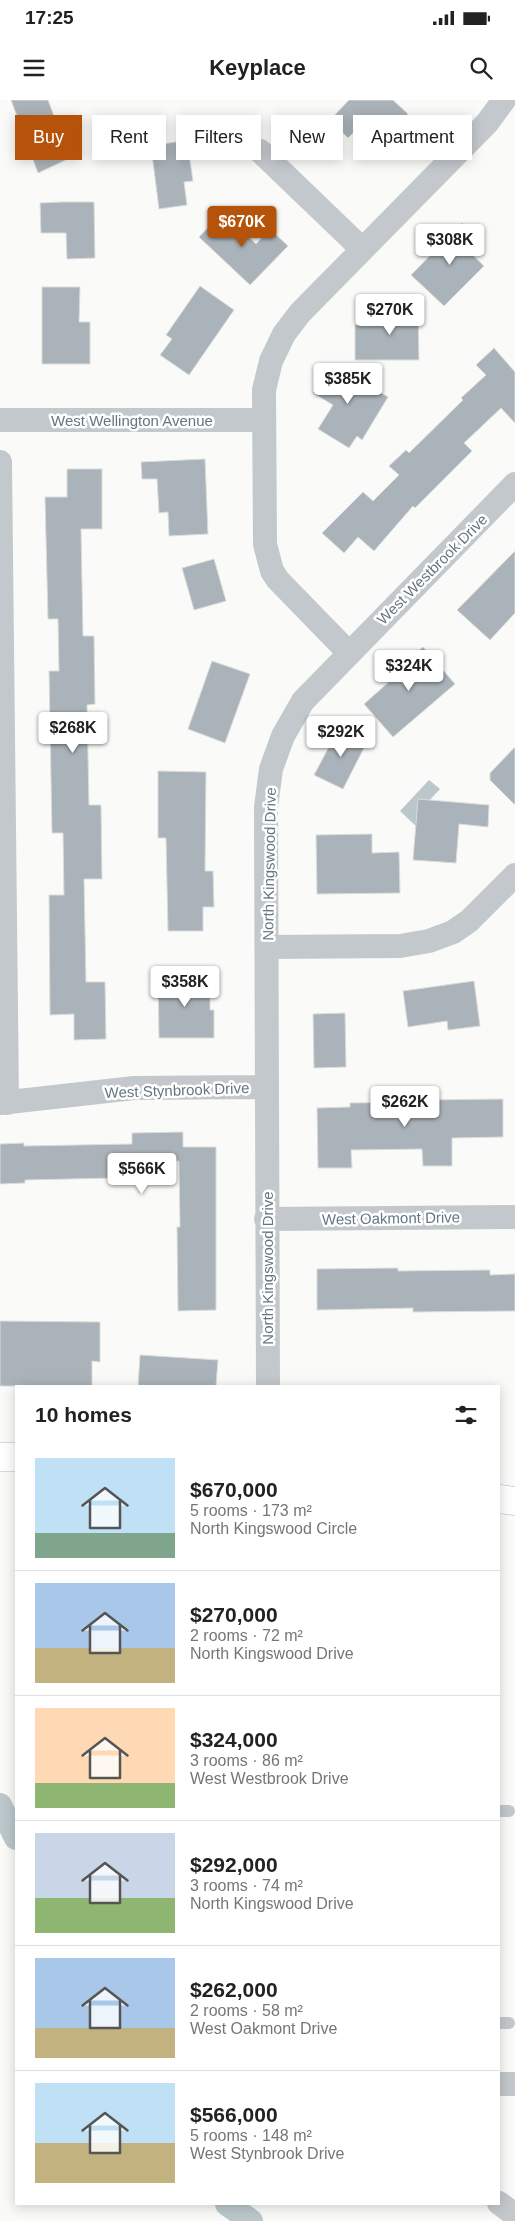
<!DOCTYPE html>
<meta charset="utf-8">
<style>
body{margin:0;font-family:Arial,sans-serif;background:#f2f2f2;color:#222;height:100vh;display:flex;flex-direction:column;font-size:19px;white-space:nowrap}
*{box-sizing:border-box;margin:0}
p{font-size:16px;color:#767676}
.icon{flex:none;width:28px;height:28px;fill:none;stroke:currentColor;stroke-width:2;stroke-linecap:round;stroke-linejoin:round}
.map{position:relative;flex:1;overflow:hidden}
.panel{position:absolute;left:15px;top:1285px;width:485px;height:820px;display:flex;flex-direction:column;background:#fff;border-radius:0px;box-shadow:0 2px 12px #0003}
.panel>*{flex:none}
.banner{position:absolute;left:15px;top:15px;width:485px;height:45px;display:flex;gap:10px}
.price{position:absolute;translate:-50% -42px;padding:0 11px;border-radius:5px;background:#fff;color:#222;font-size:16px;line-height:32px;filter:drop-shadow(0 1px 2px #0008)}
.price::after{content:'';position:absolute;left:50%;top:30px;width:15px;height:11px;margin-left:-8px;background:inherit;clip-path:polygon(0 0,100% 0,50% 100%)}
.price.active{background:#b45309;color:#fff}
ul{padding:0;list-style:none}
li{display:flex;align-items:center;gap:15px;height:125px;padding:0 20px}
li+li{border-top:1px solid #e0e0e0}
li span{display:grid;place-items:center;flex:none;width:140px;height:100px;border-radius:0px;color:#555}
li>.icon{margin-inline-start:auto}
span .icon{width:60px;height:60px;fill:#fffc;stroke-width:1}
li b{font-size:21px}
h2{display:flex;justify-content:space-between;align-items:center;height:60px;padding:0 20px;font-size:21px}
.tag{padding:0 18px;border-radius:0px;background:#fff;box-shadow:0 2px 12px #0003;font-size:18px;line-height:45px}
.tag.active{background:#b45309;color:#fff}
.status{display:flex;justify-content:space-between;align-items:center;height:35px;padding:0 25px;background:#fff;direction:ltr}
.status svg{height:14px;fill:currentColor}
header{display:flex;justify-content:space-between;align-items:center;height:65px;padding:0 20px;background:#fff;font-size:22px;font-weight:700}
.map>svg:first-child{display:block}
.water{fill:#bbc7cb}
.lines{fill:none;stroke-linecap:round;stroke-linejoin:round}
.canal{stroke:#bbc7cb;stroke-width:24}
.building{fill:#aab3b9;stroke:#dcdcda}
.secondary-casing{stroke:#b3babf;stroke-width:29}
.lane{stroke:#c3c8cc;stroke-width:12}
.street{stroke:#c3c8cc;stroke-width:24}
.secondary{stroke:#fff;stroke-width:28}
.labels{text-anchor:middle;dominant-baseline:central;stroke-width:5;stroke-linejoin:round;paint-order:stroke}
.street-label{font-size:15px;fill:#657683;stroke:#fff}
</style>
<div class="status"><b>17:25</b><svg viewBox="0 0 49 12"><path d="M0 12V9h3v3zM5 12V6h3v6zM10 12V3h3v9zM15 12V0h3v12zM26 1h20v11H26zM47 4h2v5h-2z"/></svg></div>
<header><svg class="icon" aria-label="menu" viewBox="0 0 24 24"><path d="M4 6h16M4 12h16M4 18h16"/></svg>Keyplace<svg class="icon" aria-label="search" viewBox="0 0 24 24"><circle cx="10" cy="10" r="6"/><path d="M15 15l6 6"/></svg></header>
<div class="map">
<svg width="515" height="2121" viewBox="0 0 515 2121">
<rect width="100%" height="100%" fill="#fafaf8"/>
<!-- water -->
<path class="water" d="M429,680L440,689L426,704L419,729L400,711Z"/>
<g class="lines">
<!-- canal -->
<path class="canal" d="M0,1705L16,1738
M227,2104L251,2121"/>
</g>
<!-- building -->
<path class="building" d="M11,0H48L70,58L38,73Z
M349,0H393L408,14L387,36L368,18L348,38L330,20Z
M187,40L193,81L184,82L187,105L159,109L151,46Z
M62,102H94L95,158L67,159L66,133H41L40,103Z
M223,112L256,144L270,129L288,146L250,185L199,137Z
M462,123L484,144H461L484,166L444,206L411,175Z
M200,186L234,210L189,275L160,255L172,239L166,235Z
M42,187H80L79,222H90V264H42Z
M418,206L419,260H355V225H383L382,207Z
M494,248L515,272V323L501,308L464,343L472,351L415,408L413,406L374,451L358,437L344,453L322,433L363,392L373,401L399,375L389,366L406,350L409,353L463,300L461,298L486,275L476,265Z
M332,263L388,297L362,340L357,336L349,348L318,329L333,305L313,293Z
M205,359L208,434L169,436L168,412L159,413L157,379H142L141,362Z
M67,369H102V429H81L83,536H94L95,604L87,605L89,705H101L102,779H84L86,882H105L106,939L74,940V914L50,915L49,795H64L63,733H52L49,571H59L58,519H48L45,397H67Z
M515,451V513L490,540L457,510Z
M214,459L226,501L194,510L182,468Z
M423,547L455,584L393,637L364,604L390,581L388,577Z
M212,561L250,574L225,643L188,629Z
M340,626L368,640L343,689L314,675Z
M515,647V705L490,680V673Z
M158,671L206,672L205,771H213L214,807H203V831H168L166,738H158Z
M418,699L489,705L488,727L459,724L456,763L413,760Z
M372,734V753L399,752L400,793L317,794L316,735Z
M199,875V884H210V910H214V938H159L158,876Z
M474,881L480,926L448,930L447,921L408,927L403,891Z
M345,913L346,967L314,968L313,914Z
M503,999V1037L452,1038V1066H423L422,1049L351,1050L352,1068H318L317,1008L350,1007V1003L422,1002V1000Z
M183,1032V1047H216V1210L178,1211L177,1127H180L179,1061L114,1062V1078L25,1080V1083L0,1084V1044L24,1043V1046L132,1044V1033Z
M398,1168V1171L490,1170V1175L515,1174V1211L413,1212V1208L317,1210V1169Z
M0,1221L100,1222V1262L92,1261V1286H0Z
M140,1255L218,1260L216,1286H138Z"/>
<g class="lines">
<defs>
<path id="secondary" d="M0,1357H16
M499,1399L515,1401"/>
</defs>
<!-- secondary casing -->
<use href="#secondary" class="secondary-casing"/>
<!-- lane -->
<path class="lane" d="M499,1711H509
M499,1923H509"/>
<!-- street -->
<path class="street" d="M260,51L362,149
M0,320H264
M0,362L7,1003
M349,553L278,480L272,471L265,444L264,290L271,261L284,234L300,213L487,23L504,0
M268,847L400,846L429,841L453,832L469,821L515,775
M0,1003L134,988L265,987
M266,1119L515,1117
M268,1286L266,707L271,669L283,636L303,601L515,384
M499,1984H515
M499,2103L515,2115"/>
<!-- secondary -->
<use href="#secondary" class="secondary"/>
</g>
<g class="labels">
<!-- street labels -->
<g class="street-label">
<text x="132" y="320">West Wellington Avenue</text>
<text transform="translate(432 469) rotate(-45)">West Westbrook Drive</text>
<text transform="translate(269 764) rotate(-89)">North Kingswood Drive</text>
<text transform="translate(177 990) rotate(-2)">West Stynbrook Drive</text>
<text transform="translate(391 1118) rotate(-1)">West Oakmont Drive</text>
<text transform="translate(267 1168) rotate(-90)">North Kingswood Drive</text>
</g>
</g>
</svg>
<b class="price active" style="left:242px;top:148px">$670K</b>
<b class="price" style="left:450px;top:166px">$308K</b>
<b class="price" style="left:390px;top:236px">$270K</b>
<b class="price" style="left:348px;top:305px">$385K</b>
<b class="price" style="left:409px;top:592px">$324K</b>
<b class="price" style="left:73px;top:654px">$268K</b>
<b class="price" style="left:341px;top:658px">$292K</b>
<b class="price" style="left:185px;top:908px">$358K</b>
<b class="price" style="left:405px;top:1028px">$262K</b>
<b class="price" style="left:142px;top:1095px">$566K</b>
<div class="banner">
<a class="tag active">Buy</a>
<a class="tag">Rent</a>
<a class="tag">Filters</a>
<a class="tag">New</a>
<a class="tag">Apartment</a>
</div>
<section class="panel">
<h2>10 homes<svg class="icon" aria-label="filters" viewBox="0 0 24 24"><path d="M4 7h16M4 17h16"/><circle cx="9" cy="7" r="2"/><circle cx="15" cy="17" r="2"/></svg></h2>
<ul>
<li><span style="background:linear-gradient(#bfe0f5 75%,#7fa58c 0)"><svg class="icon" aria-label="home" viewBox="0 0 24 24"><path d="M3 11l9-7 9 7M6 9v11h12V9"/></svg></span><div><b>$670,000</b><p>5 rooms · 173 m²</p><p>North Kingswood Circle</p></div></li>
<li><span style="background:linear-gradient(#a9c7e8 65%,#c2b280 0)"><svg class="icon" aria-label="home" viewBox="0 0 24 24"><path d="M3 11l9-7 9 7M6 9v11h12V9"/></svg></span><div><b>$270,000</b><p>2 rooms · 72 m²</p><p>North Kingswood Drive</p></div></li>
<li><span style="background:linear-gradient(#ffd9b3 75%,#8fb573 0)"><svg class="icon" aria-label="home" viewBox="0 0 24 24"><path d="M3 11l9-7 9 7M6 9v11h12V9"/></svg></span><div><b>$324,000</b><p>3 rooms · 86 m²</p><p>West Westbrook Drive</p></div></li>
<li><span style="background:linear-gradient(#c9d6e8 65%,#8fb573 0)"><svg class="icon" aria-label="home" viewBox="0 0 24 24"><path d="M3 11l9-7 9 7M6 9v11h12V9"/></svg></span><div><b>$292,000</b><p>3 rooms · 74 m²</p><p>North Kingswood Drive</p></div></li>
<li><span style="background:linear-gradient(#a9c7e8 70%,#c2b280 0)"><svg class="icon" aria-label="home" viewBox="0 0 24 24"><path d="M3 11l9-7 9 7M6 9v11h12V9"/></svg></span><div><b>$262,000</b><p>2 rooms · 58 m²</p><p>West Oakmont Drive</p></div></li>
<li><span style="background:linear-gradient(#bfe0f5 60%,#c2b280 0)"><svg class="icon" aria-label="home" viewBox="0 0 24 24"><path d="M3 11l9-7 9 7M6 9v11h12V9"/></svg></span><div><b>$566,000</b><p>5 rooms · 148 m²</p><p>West Stynbrook Drive</p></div></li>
</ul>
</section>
</div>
